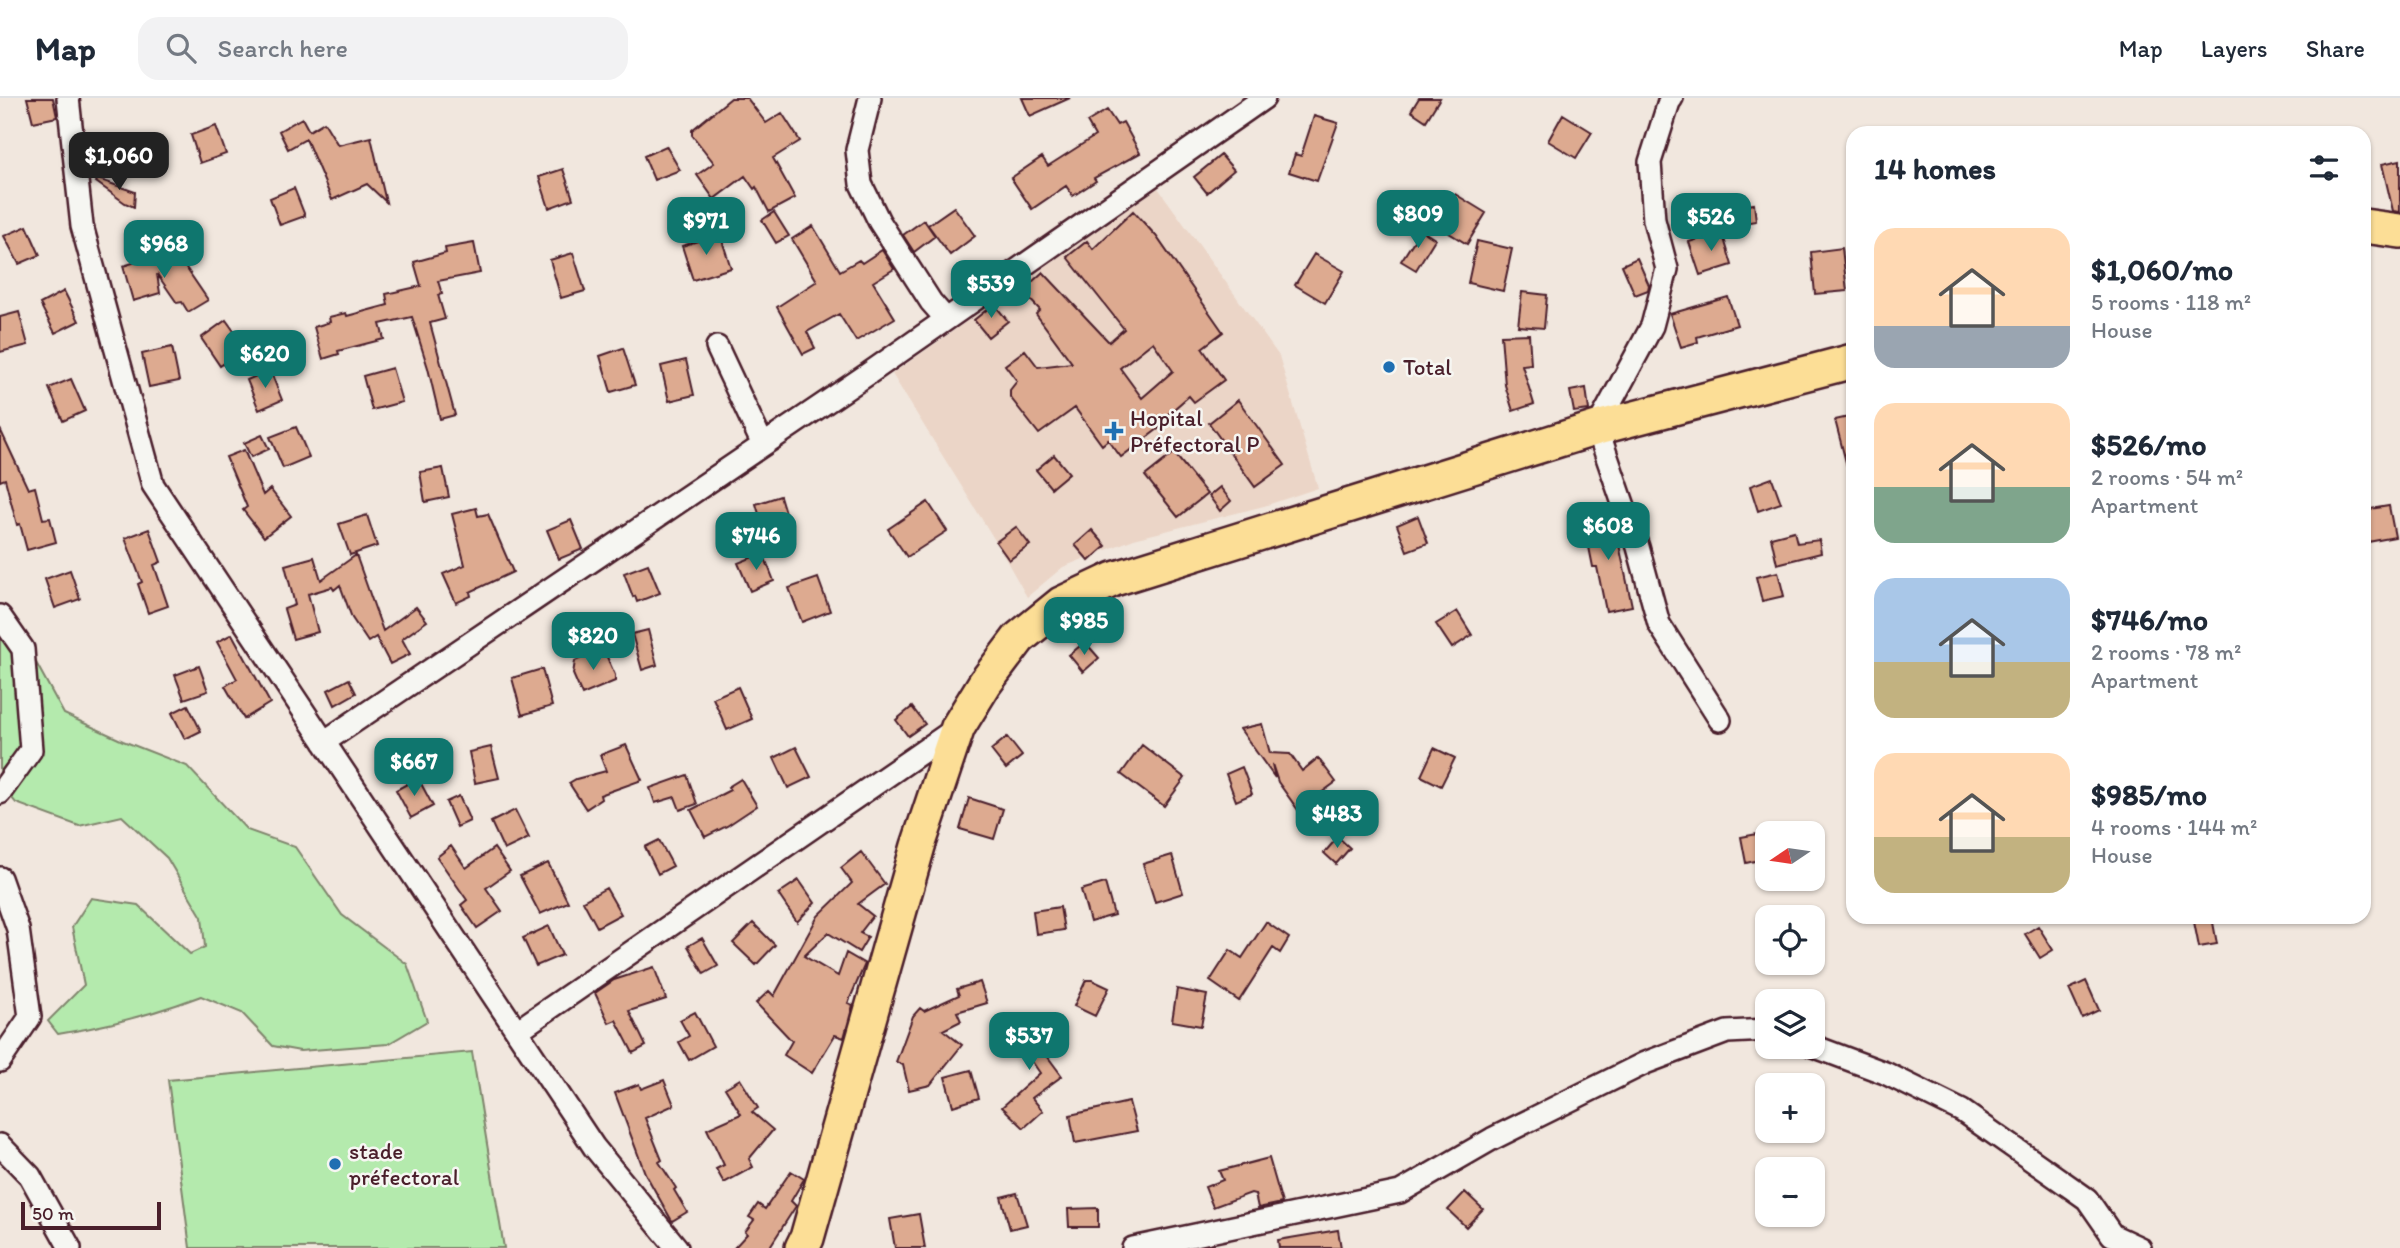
<!DOCTYPE html>
<meta charset="utf-8">
<style>
body{margin:0;font-family:Itim,sans-serif;background:#f2f2f3;color:#1f2937;height:100vh;display:flex;flex-direction:column;font-size:26px;white-space:nowrap}
*{box-sizing:border-box;margin:0}
p{font-size:23px;color:#747a83}
.icon{flex:none;width:38px;height:38px;fill:none;stroke:currentColor;stroke-width:2;stroke-linecap:round;stroke-linejoin:round}
.map{position:relative;flex:1;overflow:hidden}
.panel{position:absolute;left:1846px;top:28px;width:525px;height:798px;display:flex;flex-direction:column;background:#fff;border-radius:21px;box-shadow:0 2px 5px #0004}
.panel>*{flex:none}
.needle{width:46px;rotate:257deg}
.tools{position:absolute;left:1755px;top:723px;display:grid;gap:14px}
.tools a{display:grid;place-items:center;width:70px;height:70px;border-radius:14px;background:#fff;box-shadow:0 2px 5px #0004;font-size:35px}
.scale{position:absolute;left:21px;bottom:18px;width:140px;box-sizing:border-box;padding-left:7px;border:4px solid #4a1f2b;border-top:0;font-size:19px;line-height:24px;white-space:nowrap;color:#4a1f2b;-webkit-text-stroke:5px #f6f6f2;paint-order:stroke}
.price{position:absolute;translate:-50% -60px;padding:0 16px;border-radius:14px;background:#0f766e;color:#fff;font-size:23px;line-height:46px;filter:drop-shadow(0 2px 4px #0008)}
.price::after{content:'';position:absolute;left:50%;top:42px;width:21px;height:16px;margin-left:-10px;background:inherit;clip-path:polygon(0 0,100% 0,50% 100%)}
.price.active{background:#222;color:#fff}
ul{padding:0;list-style:none}
li{display:flex;align-items:center;gap:21px;height:175px;padding:0 28px}
li span{display:grid;place-items:center;flex:none;width:196px;height:140px;border-radius:21px;color:#555}
li>.icon{margin-inline-start:auto}
span .icon{width:84px;height:84px;fill:#fffc;stroke-width:1}
li b{font-size:30px}
h2{display:flex;justify-content:space-between;align-items:center;height:84px;padding:0 28px;font-size:30px}
header{display:flex;align-items:center;gap:42px;box-sizing:border-box;height:98px;padding:0 35px;background:#fff;border-bottom:2px solid #e0e1e3}
header strong{font-size:33px}
nav{display:flex;gap:38px;margin-inline-start:auto;font-size:24px}
.search{width:490px;height:63px;background:#f2f2f3;display:flex;align-items:center;gap:18px;box-sizing:border-box;padding:0 24px;border-radius:21px;color:#747a83;font-size:26px}
.map>svg:first-child{display:block}
.built{fill:#ebd5c7}
.green{fill:#b4eaad;stroke:#7f846c;stroke-width:2}
.building{fill:#ddaa90;stroke:#4a1f2b;stroke-width:2;fill-rule:evenodd}
.lines{fill:none;stroke-linecap:round;stroke-linejoin:round}
.street-casing{stroke:#4a1f2b;stroke-width:26}
.primary-casing{stroke:#4a1f2b;stroke-width:38}
.street{stroke:#f6f6f2;stroke-width:21}
.primary{stroke:#fcde96;stroke-width:33}
.poi-dot{fill:#1f6fb2;stroke:#f6f6f2;stroke-width:2.5}
.labels{text-anchor:middle;dominant-baseline:central;stroke-width:5;stroke-linejoin:round;paint-order:stroke}
.poi-label{font-size:23px;fill:#4a1f2b;stroke:#f6f6f2;text-anchor:start}
</style>
<header>
<strong>Map</strong>
<div class="search"><svg class="icon" aria-label="search" viewBox="0 0 24 24"><circle cx="10" cy="10" r="6"/><path d="M15 15l6 6"/></svg>Search here</div>
<nav><a>Map</a><a>Layers</a><a>Share</a></nav>
</header>
<div class="map">
<svg width="2400" height="1150" viewBox="0 0 2400 1150">
<rect width="100%" height="100%" fill="#f1e7de"/>
<filter id="ink" filterUnits="userSpaceOnUse"><feTurbulence type="fractalNoise" baseFrequency=".0143" numOctaves="2"/><feDisplacementMap in="SourceGraphic" scale="14" xChannelSelector="R" yChannelSelector="G"/><feConvolveMatrix kernelMatrix="1 2 1 2 8 2 1 2 1" color-interpolation-filters="sRGB"/></filter>
<g filter="url(#ink)">
<!-- built -->
<path class="built" d="M1158,90L1279,258L1318,390L1264,408L1134,441L1063,469L1027,499L996,444L892,276Z"/>
<!-- green -->
<path class="green" d="M0,531L34,561L64,616L123,643L187,668L247,732L295,749L342,817L407,866L427,923L388,946L300,953L273,948L242,915L201,898C154,916 108,928 58,936L48,923L84,887L72,829L91,800L138,807L190,856L205,849L202,819L167,760L122,718L79,728L16,705L0,686Z
M472,954L504,1150H190L168,982Z"/>
<!-- building -->
<path class="building" d="M27,0H53L57,19L33,24Z
M731,0H747L766,25L782,15L800,43L773,60L795,100L769,114L756,89L754,91L745,78L714,101L697,77L714,65L692,37V32Z
M1022,0H1070L1030,18Z
M1419,0H1440L1426,23L1411,13Z
M1107,12L1117,27L1123,24L1140,55L1094,80L1096,83L1073,98L1066,88L1032,111L1011,80L1042,59L1048,68L1095,38L1087,24Z
M1563,16L1592,34L1576,60L1548,43Z
M1314,18L1338,25L1317,83L1289,74L1295,56L1301,58Z
M302,20L309,33L324,24L338,47L371,39L386,104L367,86L332,102L306,41L288,51L279,33Z
M216,28L226,56L200,65L191,37Z
M666,48L680,72L654,82L644,58Z
M1221,57L1234,72L1207,95L1194,79Z
M2400,62V114L2393,113L2382,66Z
M563,71L573,101L549,110L539,79Z
M98,81L135,94L134,109L125,105L96,84Z
M294,90L305,118L280,127L270,100Z
M1455,96L1486,115L1467,146L1436,127Z
M1754,106L1756,123L1718,129L1715,112Z
M954,109L975,138L950,157L928,127Z
M1133,113L1156,138L1223,234L1202,250L1224,282L1194,304L1189,298L1159,324L1162,328L1121,359L1108,342L1102,347L1075,310L1039,336L1010,299V292L1017,283L1005,267L1025,252L1038,269L1072,265L1036,216L1040,212L1022,193L1043,174L1109,244L1124,231L1067,159L1087,143L1093,151ZM1153,244L1173,273L1142,300L1120,270Z
M774,114L789,138L776,145L762,122Z
M924,122L935,138L914,154L903,137Z
M27,128L40,157L19,166L4,138Z
M813,128L840,173L859,162L862,165L882,152L894,171L873,184L895,220L856,243L839,216L807,234L815,250L803,256L777,209L817,183L792,141Z
M1421,132L1435,141L1416,172L1401,163Z
M1722,134L1732,167L1700,177L1689,144Z
M720,136L731,170L693,182L682,148Z
M1477,143L1512,151L1503,193L1468,185Z
M474,145L480,175L438,183L442,196L438,197L445,221L430,225L455,317L440,321L428,270L412,219L380,226L384,241L338,253L339,256L323,261L314,229L330,224L329,219L346,215L347,218L388,207L386,196L421,188L414,164L446,155L445,150Z
M1842,150L1847,193L1815,196L1811,154Z
M174,152L208,202L188,214L182,204L177,205L157,176L160,195L133,203L123,168L149,160L150,164Z
M573,155L585,193L561,200L550,162Z
M1314,156L1344,173L1325,205L1295,187Z
M1637,160L1649,187L1648,192L1635,197L1622,167Z
M64,193L79,223L55,235L40,206Z
M1522,194L1547,197L1544,230L1518,228Z
M1728,199L1737,227L1697,239L1698,244L1681,249L1670,216Z
M994,206L1008,223L988,239L974,222Z
M19,214L28,247L0,254V219Z
M226,222L246,250L220,268L201,240Z
M1529,236L1531,266L1522,267L1534,306L1513,313L1505,287L1501,237Z
M172,249L179,283L149,289L142,256Z
M623,250L635,287L611,294L600,258Z
M686,262L694,297L669,303L661,268Z
M392,270L402,304L372,312L363,278Z
M270,272L282,302L259,312L247,282Z
M71,281L85,313L63,323L49,290Z
M1586,290L1589,312L1574,314L1570,293Z
M1238,302L1285,367L1255,389L1209,325Z
M1853,318V372H1848L1835,322Z
M296,329L309,359L283,370L270,339Z
M0,331L28,391L35,389L43,421L50,420L56,444L27,452L20,426L17,427L5,381L0,383Z
M262,337L269,351L251,359L244,345Z
M244,352L263,397L270,391L291,418L264,439L243,412L247,409L226,359Z
M1174,355L1207,396L1178,419L1145,378Z
M1054,357L1069,375L1051,390L1036,372Z
M443,370L449,399L425,404L420,374Z
M1772,380L1781,405L1758,413L1750,388Z
M1220,389L1231,403L1220,413L1209,398Z
M780,398L789,428L765,436L756,406Z
M928,404L947,433L907,459L888,431Z
M2389,408L2395,439L2368,444L2364,412Z
M476,410L478,418L488,416L513,474L470,494L471,498L456,505L443,476L465,467L452,416Z
M367,417L377,448L350,457L339,426Z
M1418,418L1428,445L1407,453L1397,427Z
M1613,418L1632,508L1606,513L1597,469H1593L1584,424Z
M571,422L583,451L559,461L547,432Z
M1016,429L1030,447L1009,462L996,444Z
M149,431L161,464L154,467L168,508L148,515L138,486L142,484L125,440Z
M1092,432L1106,448L1089,463L1075,447Z
M1794,433L1797,445L1819,442L1821,455L1777,466L1771,439Z
M763,455L774,483L750,493L738,465Z
M356,457L383,533L416,509L427,523L402,541L410,556L390,566L376,539L368,544L352,520L340,487L334,492L332,489L308,496L318,534L293,541L284,511L295,507L285,467L314,459L321,482Z
M648,466L660,495L637,504L635,498L633,499L624,475Z
M70,472L80,501L55,510L45,481Z
M1778,474L1784,498L1762,503L1756,479Z
M818,480L830,513L802,524L789,490Z
M1457,513L1472,537L1452,550L1436,526Z
M648,532L657,567L642,572L632,536Z
M232,536L270,605L244,621L225,588L237,581L217,544Z
M1085,544L1099,560L1083,574L1069,557Z
M603,550L615,577V583L582,597L573,576L575,563Z
M199,568L208,593L184,601L175,577Z
M542,571L552,608L522,617L512,580Z
M349,581L356,595L335,607L328,592Z
M738,589L752,621L727,632L713,600Z
M188,607L201,633L185,641L172,615Z
M912,609L925,626L908,638L896,622Z
M1262,626L1270,655L1290,656L1302,673L1318,660L1336,684L1298,712L1278,684L1272,666L1275,680L1240,631Z
M1007,639L1022,658L1006,671L991,652Z
M626,647L642,682L600,697L601,701L586,711L569,685L576,681L606,673L600,657Z
M1142,647L1185,680L1164,708L1121,676Z
M491,649L499,680L475,685L469,654Z
M796,649L811,679L788,690L774,660Z
M1434,650L1455,660L1441,688L1421,678Z
M1242,669L1252,696L1236,703L1226,676Z
M687,677L697,706L680,712L675,699L655,705L650,690Z
M418,680L433,708L411,720L396,692Z
M741,681L757,708L727,728L705,739L691,712L730,692L728,689Z
M459,698L470,723L457,729L446,704Z
M969,700L1003,711L994,741L960,731Z
M515,712L529,740L504,752L491,724Z
M1768,734V760L1746,765L1741,739Z
M1338,739L1350,750L1336,766L1324,755Z
M659,742L673,768L658,776L645,749Z
M451,748L466,770L494,750L510,773L486,790L502,813L477,830L461,807L467,802L437,759Z
M861,754L885,786L858,806L873,818L860,835L868,839L859,854L828,835L804,858L838,878L846,855L865,866L848,905L853,907L844,940L835,937L812,975L784,957L792,943L756,905L769,893L774,898L818,818L852,785L841,770Z
M1172,757L1183,795L1155,804L1143,766Z
M548,765L568,804L540,816L520,778Z
M799,782L815,805L797,824L778,796Z
M1105,785L1114,817L1090,824L1081,792Z
M606,790L621,816L597,829L583,803Z
M1060,809L1064,832L1036,836L1033,813Z
M2193,819H2212L2217,846L2199,849Z
M1266,824L1289,840L1280,855L1273,850L1239,903L1210,883L1230,852L1242,860Z
M753,825L775,847L756,867L733,845Z
M549,828L562,857L536,868L523,840Z
M2038,828L2053,852L2040,860L2025,836Z
M702,840L718,868L704,876L688,848Z
M654,869L666,901L629,913L646,948L633,955L616,922L609,925L595,895L614,882Z
M1086,882H1092L1109,890L1095,918L1074,908Z
M2086,883L2099,912L2082,920L2069,891Z
M980,884L987,905L957,914L961,923L943,932L962,947L930,987L909,992L903,967L896,964L913,918L920,910L924,913L959,897L957,891Z
M1177,891L1207,897L1201,928L1172,923Z
M695,914L713,948L689,962L679,944L689,938L680,922Z
M1025,917L1039,947L1062,978L1032,1000L1043,1013L1024,1030L1002,1009L1040,975L1020,946L1012,950L1002,928Z
M971,972L979,1000L953,1008L945,979Z
M740,981L758,1010L752,1014L773,1032L749,1061L753,1069L724,1085L716,1071L724,1067L707,1031L741,1016L725,990Z
M664,982L674,1007L645,1020L662,1062L659,1064L676,1090L674,1092L687,1114L672,1123L645,1075L615,995L639,986L641,991Z
M1129,1004L1137,1033L1075,1045L1070,1017Z
M1269,1060L1282,1105L1258,1110L1255,1096L1251,1095L1213,1109L1205,1089L1223,1082L1219,1073Z
M791,1073L804,1081L791,1103L796,1108L769,1150H734L747,1136L745,1134L754,1122L749,1119L758,1106L765,1111Z
M1465,1094L1483,1111L1466,1129L1448,1112Z
M1017,1095L1027,1127L1010,1131L1001,1099Z
M1098,1110V1129H1069L1068,1111Z
M919,1116L925,1150H895L890,1121Z
M1338,1132L1341,1150H1279L1278,1142Z"/>
<g class="lines">
<defs>
<path id="street" d="M68,0L82,128L153,387L594,1049L677,1150
M870,0L857,52L861,86L879,123L931,204L946,221
M1672,0L1669,4L1650,64L1654,122L1667,171L1652,228L1597,330L1638,449L1659,526L1720,622
M717,249L763,347
M0,518L23,551L31,652L0,695
M324,644L868,276L1264,0
M0,780L18,831L30,919L0,963
M517,933L958,629
M1813,948L1885,975L1962,1013L2087,1101L2112,1137L2140,1150
M0,1047L30,1078L70,1150
M1133,1150L1400,1094L1492,1041L1645,965L1727,934L1768,932"/>
<path id="primary" d="M2364,128L2400,133
M802,1150L807,1140L918,748L958,629L985,585L1019,540L1061,506L1114,481L1597,330L1853,263"/>
</defs>
<!-- street casing -->
<use href="#street" class="street-casing"/>
<!-- primary casing -->
<use href="#primary" class="primary-casing"/>
<!-- street -->
<use href="#street" class="street"/>
<!-- primary -->
<use href="#primary" class="primary"/>
</g>
</g>
<!-- markers -->
<g class="poi-dot">
<circle cx="1389" cy="269" r="7"/>
<path d="M1110.5 322.5h7v7h7v7h-7v7h-7v-7h-7v-7h7z"/>
<circle cx="335" cy="1066" r="7"/>
</g>
<g class="labels">
<!-- poi labels -->
<g class="poi-label">
<text x="1403" y="269">Total</text>
<text x="1130" y="320">Hopital<tspan x="1130" dy="26">Préfectoral P</tspan></text>
<text x="349" y="1053">stade<tspan x="349" dy="26">préfectoral</tspan></text>
</g>
</g>
</svg>
<div class="tools">
<a><svg class="needle" viewBox="-14 -14 28 28"><path d="M0-13l5 13h-10z" fill="#e53935"/><path d="M0 13l5-13h-10z" fill="#747a83"/></svg></a>
<a><svg class="icon" aria-label="locate" viewBox="0 0 24 24"><circle cx="12" cy="12" r="6"/><path d="M12 2v4M12 18v4M2 12h4M18 12h4"/></svg></a>
<a><svg class="icon" aria-label="layers" viewBox="0 0 24 24"><path d="M12 4l9 5-9 5-9-5zM3 14l9 5 9-5"/></svg></a>
<a>+</a>
<a>−</a>
</div>
<div class="scale">50 m</div>
<b class="price active" style="left:119px;top:94px">$1,060</b>
<b class="price" style="left:1418px;top:152px">$809</b>
<b class="price" style="left:1711px;top:155px">$526</b>
<b class="price" style="left:706px;top:159px">$971</b>
<b class="price" style="left:164px;top:182px">$968</b>
<b class="price" style="left:991px;top:222px">$539</b>
<b class="price" style="left:265px;top:292px">$620</b>
<b class="price" style="left:1608px;top:464px">$608</b>
<b class="price" style="left:756px;top:474px">$746</b>
<b class="price" style="left:1084px;top:559px">$985</b>
<b class="price" style="left:593px;top:574px">$820</b>
<b class="price" style="left:414px;top:700px">$667</b>
<b class="price" style="left:1337px;top:752px">$483</b>
<b class="price" style="left:1029px;top:974px">$537</b>
<section class="panel">
<h2>14 homes<svg class="icon" aria-label="filters" viewBox="0 0 24 24"><path d="M4 7h16M4 17h16"/><circle cx="9" cy="7" r="2"/><circle cx="15" cy="17" r="2"/></svg></h2>
<ul>
<li><span style="background:linear-gradient(#ffd9b3 70%,#9aa5b1 0)"><svg class="icon" aria-label="home" viewBox="0 0 24 24"><path d="M3 11l9-7 9 7M6 9v11h12V9"/></svg></span><div><b>$1,060/mo</b><p>5 rooms · 118 m²</p><p>House</p></div></li>
<li><span style="background:linear-gradient(#ffd9b3 60%,#7fa58c 0)"><svg class="icon" aria-label="home" viewBox="0 0 24 24"><path d="M3 11l9-7 9 7M6 9v11h12V9"/></svg></span><div><b>$526/mo</b><p>2 rooms · 54 m²</p><p>Apartment</p></div></li>
<li><span style="background:linear-gradient(#a9c7e8 60%,#c2b280 0)"><svg class="icon" aria-label="home" viewBox="0 0 24 24"><path d="M3 11l9-7 9 7M6 9v11h12V9"/></svg></span><div><b>$746/mo</b><p>2 rooms · 78 m²</p><p>Apartment</p></div></li>
<li><span style="background:linear-gradient(#ffd9b3 60%,#c2b280 0)"><svg class="icon" aria-label="home" viewBox="0 0 24 24"><path d="M3 11l9-7 9 7M6 9v11h12V9"/></svg></span><div><b>$985/mo</b><p>4 rooms · 144 m²</p><p>House</p></div></li>
</ul>
</section>
</div>
